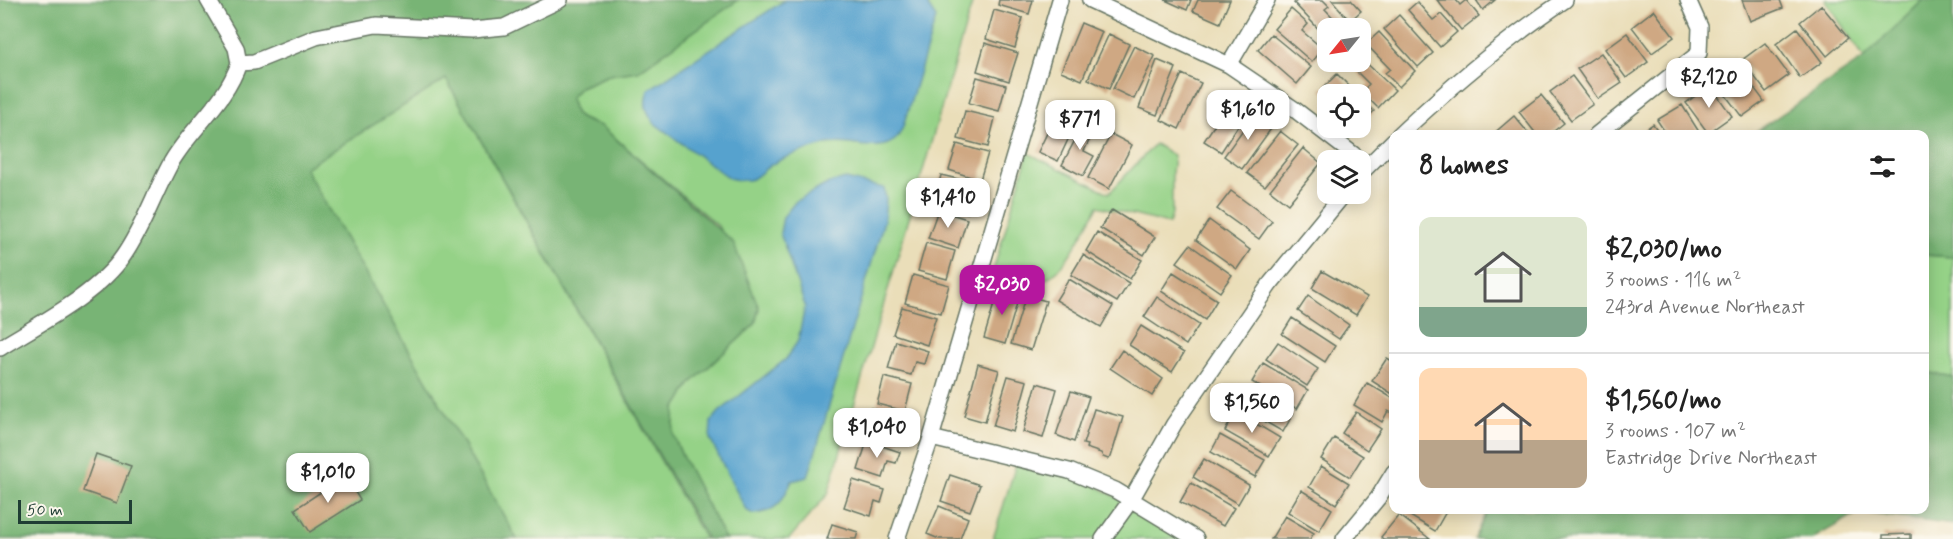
<!DOCTYPE html>
<meta charset="utf-8">
<style>
body{margin:0;font-family:Mynerve,sans-serif;background:#f2f2f2;color:#222;height:100vh;display:flex;flex-direction:column;font-size:22px;white-space:nowrap}
*{box-sizing:border-box;margin:0}
p{font-size:20px;color:#767676}
.icon{flex:none;width:33px;height:33px;fill:none;stroke:currentColor;stroke-width:2;stroke-linecap:round;stroke-linejoin:round}
.map{position:relative;flex:1;overflow:hidden}
.panel{position:absolute;left:1389px;top:130px;width:540px;height:384px;display:flex;flex-direction:column;background:#fff;border-radius:12px;box-shadow:0 3px 15px #0003}
.panel>*{flex:none}
.needle{width:39px;rotate:240deg}
.tools{position:absolute;left:1317px;top:18px;display:grid;gap:12px}
.tools a{display:grid;place-items:center;width:54px;height:54px;border-radius:12px;background:#fff;box-shadow:0 3px 15px #0003;font-size:30px}
.scale{position:absolute;left:18px;bottom:15px;width:114px;box-sizing:border-box;padding-left:6px;border:3px solid #1f3d34;border-top:0;font-size:16px;line-height:21px;white-space:nowrap;color:#1f3d34;-webkit-text-stroke:4px #fbf7ec;paint-order:stroke}
.price{position:absolute;translate:-50% -51px;padding:0 14px;border-radius:12px;background:#fff;color:#222;font-size:20px;line-height:39px;filter:drop-shadow(0 2px 3px #0008)}
.price::after{content:'';position:absolute;left:50%;top:36px;width:18px;height:14px;margin-left:-9px;background:inherit;clip-path:polygon(0 0,100% 0,50% 100%)}
.price.selected{background:#b5179e;color:#fff}
ul{padding:0;list-style:none}
li{display:flex;align-items:center;gap:18px;height:150px;padding:0 30px}
li+li{border-top:2px solid #e0e0e0}
li span{display:grid;place-items:center;flex:none;width:168px;height:120px;border-radius:12px;color:#555}
li>.icon{margin-inline-start:auto}
span .icon{width:72px;height:72px;fill:#fffc;stroke-width:1}
li b{font-size:26px}
h2{display:flex;justify-content:space-between;align-items:center;height:72px;padding:0 30px;font-size:26px}
.map>svg:first-child{display:block}
.green{fill:#95d287;stroke:#5a885e;stroke-width:1.5}
.forest{fill:#78b474;stroke:#4c7854;stroke-width:1.5}
.water{fill:#56a2ce;stroke:#3a7081;stroke-width:1.5}
.building{fill:#cfa883}
.lines{fill:none;stroke-linecap:round;stroke-linejoin:round}
.minor-casing{stroke:#667563;stroke-width:18}
.minor{stroke:#fff;stroke-width:15}
</style>
<div class="map">
<svg width="1953" height="539" viewBox="0 0 1953 539">
<rect width="100%" height="100%" fill="#fbf7ec"/>
<filter id="ink" filterUnits="userSpaceOnUse"><feTurbulence type="fractalNoise" baseFrequency=".0167" numOctaves="2"/><feDisplacementMap in="SourceGraphic" scale="12" xChannelSelector="R" yChannelSelector="G"/><feConvolveMatrix kernelMatrix="1 2 1 2 8 2 1 2 1" color-interpolation-filters="sRGB"/></filter>
<filter id="wash" filterUnits="userSpaceOnUse"><feTurbulence type="fractalNoise" baseFrequency=".008" numOctaves="4" result="noise"/><feDisplacementMap in="SourceGraphic" scale="24" xChannelSelector="R" yChannelSelector="G"/><feGaussianBlur stdDeviation="1.35" result="paint"/><feColorMatrix in="noise" values="0 0 0 0 0 0 0 0 0 0 0 0 0 0 0 0 0 1.4 0 .05"/><feComposite in="paint" operator="in"/></filter>
<g filter="url(#wash)">
<rect width="100%" height="100%" fill="#eadeb9"/>
<!-- green -->
<path class="green" d="M738,0H973L828,494L789,539H725L683,458L673,434L675,409L691,383L755,324L759,307L718,226L601,126C581,119 575,120 570,98L580,87L609,75L638,71Z
M1825,0H1923L1864,58Z
M295,44L446,79L705,539H517L262,93Z
M1155,144L1174,156L1172,173V214L1169,224L1098,206C1087,225 1062,279 1039,281C1024,283 1007,275 993,271L1028,153L1109,193Z
M1924,255L1953,257V377L1925,372Z
M1018,458L1069,471L1193,539H993Z"/>
<!-- forest -->
<path class="forest" d="M0,0H738L638,71L609,75L580,87L570,98C575,120 580,119 601,126L733,242L759,308L755,324L691,383L675,409L673,435L683,458L725,539H707L446,79L305,168L517,539H0Z
M1923,0H1953V257L1925,255L1924,135H1751L1864,58Z
M1925,372L1953,377V525L1859,512L1812,539H1474L1487,510H1924Z"/>
<!-- water -->
<path class="water" d="M785,0H930L928,6L936,18L903,127C901,130 899,136 896,139C879,155 848,139 827,144C811,149 794,153 778,161C755,172 760,186 729,178L654,123C646,111 643,104 648,90Z
M846,179L884,188L886,200L884,221L808,477L792,481C782,501 778,512 753,514L746,510L710,439L711,422L719,412L786,359L798,341L805,306L780,233L783,217L796,201L829,183Z"/>
<g id="blocks">
<!-- building -->
<path class="building" d="M999,0H1033L1029,14L998,5Z
M1165,0H1191L1187,10Z
M1198,0H1230L1220,23L1193,11Z
M1298,0H1323L1329,6L1325,9L1343,28H1328V39L1294,3Z
M1332,0H1351L1361,11L1350,21Z
M1437,0H1456L1460,5L1466,0L1479,16L1461,30Z
M1476,0H1495L1483,10Z
M1742,0H1780L1783,8L1750,21Z
M1417,2L1433,20L1441,14L1457,32L1440,47L1408,10Z
M1821,5L1848,38L1827,56L1800,22Z
M1291,9L1308,24L1302,31L1323,49L1312,62L1274,29Z
M994,10L1023,18L1015,48L986,39Z
M1654,10L1674,37L1652,53L1632,27Z
M1399,15L1433,53L1418,67L1384,29Z
M1081,23L1102,32L1082,80L1061,71Z
M1797,28L1822,62L1800,78L1776,44Z
M1379,32L1415,71L1399,87L1385,73L1390,69L1366,44Z
M1627,33L1648,62L1626,78L1605,49Z
M1109,34L1129,44L1109,89L1088,79Z
M1271,34L1311,67L1297,84L1258,50Z
M985,43L1018,53L1009,81L977,71Z
M1765,43L1789,75L1766,92L1742,60Z
M1134,46L1155,56L1134,99L1113,89Z
M1601,53L1622,83L1598,99L1577,69Z
M1360,57L1395,90L1378,108L1362,92L1369,84L1348,63L1350,62H1360Z
M1157,60L1176,68L1157,115L1139,108Z
M1739,67L1764,101L1742,117L1717,84Z
M1182,74L1201,83L1179,129L1161,120Z
M1337,74L1357,94H1328V96L1321,90Z
M1572,76L1593,104L1571,120L1550,92Z
M977,77L1006,85L999,111L969,103Z
M1710,85L1732,116L1708,133L1686,103Z
M1541,95L1564,123L1549,135H1537L1519,112Z
M1232,98L1249,109L1221,152L1204,141Z
M1360,98L1374,111L1360,125Z
M1682,105L1701,135H1667L1657,120Z
M1060,106L1079,116L1058,161L1038,152Z
M965,111L995,118L988,147L958,139Z
M1255,113L1273,126L1242,169L1224,156Z
M1514,116L1530,135H1492Z
M1085,121L1096,127L1084,151L1094,156L1083,176L1062,165Z
M1653,124L1661,135H1637Z
M1280,131L1298,145L1265,186L1247,173Z
M1111,134L1132,145L1109,189L1088,178Z
M957,144L988,153L980,180L949,170Z
M1303,148L1321,163L1288,204L1270,190Z
M941,175L975,183L968,213L934,205Z
M1231,191L1272,221L1259,239L1217,209Z
M938,210L967,219L958,248L928,238Z
M1112,210L1155,237L1144,255L1100,228Z
M1209,220L1250,250L1237,269L1196,240Z
M1097,232L1142,260L1130,279L1086,251Z
M926,243L955,251L947,279L918,271Z
M1190,245L1232,275L1220,292L1177,262Z
M1083,255L1129,283L1117,302L1071,275Z
M1322,271L1367,297L1356,315L1312,288Z
M1173,272L1217,300L1205,320L1161,291Z
M913,275L949,285L941,313L905,303Z
M1069,279L1113,306L1101,327L1056,300Z
M999,287L1020,293L1005,344L984,338Z
M1026,295L1046,301L1031,350L1011,344Z
M1308,296L1349,325L1339,339L1298,311Z
M1157,297L1199,325L1186,345L1144,317Z
M902,307L936,317L927,345L893,334Z
M1292,318L1335,346L1325,362L1282,334Z
M1141,326L1184,353L1172,372L1129,345Z
M896,341L928,351L924,364L915,362L911,375L888,369Z
M1278,342L1318,369L1307,386L1266,359Z
M1122,350L1163,379L1152,396L1110,368Z
M1387,358L1394,362V395L1372,381Z
M1263,363L1308,390L1297,409L1252,382Z
M978,364L999,370L985,422L964,416Z
M1008,376L1027,381L1013,432L993,426Z
M884,377L912,384L905,411L877,404Z
M1037,383L1057,389L1043,438L1023,432Z
M1367,383L1394,399V414L1388,411L1382,422L1354,405Z
M1249,388L1293,414L1283,432L1238,406Z
M1071,391L1089,397L1074,442L1056,435Z
M871,408L904,417L896,445L864,436Z
M1094,409L1123,417L1111,457L1108,459L1103,457L1101,453L1086,448L1087,445L1083,444Z
M1236,412L1280,438L1269,456L1225,431Z
M1356,412L1381,429L1367,450L1342,433Z
M1220,435L1265,460L1255,477L1211,452Z
M1334,438L1363,456L1350,477L1321,459Z
M867,441L900,452L896,463L888,461L883,478L858,470Z
M96,454L131,466L117,503L83,491Z
M1204,459L1249,485L1238,504L1193,477Z
M1321,466L1349,483L1336,504L1309,487Z
M950,475L980,485L970,511L941,501Z
M345,476L360,500L310,532L295,509Z
M853,480L885,490L881,503L875,501L871,516L844,507Z
M1191,483L1234,508L1223,526L1180,502Z
M1301,490L1332,509L1319,531L1288,512Z
M939,506L968,518L960,539H939L927,534Z
M1400,510H1447L1435,531Z
M1399,515L1430,539H1383L1381,537Z
M1285,516L1314,533L1310,539H1271Z
M832,524L858,532L856,539H827Z
M1911,534V539H1883V535Z"/>
</g>
</g>
<g filter="url(#ink)">
<use href="#blocks" fill-opacity="0" stroke="#667563" stroke-width="1.5"/>
<g class="lines">
<defs>
<path id="minor" d="M208,0L236,48L239,63
M1090,0L1229,65L1294,109L1367,165
M1229,65L1267,0
M1399,135C1451,86 1505,40 1565,0
M1596,135L1699,53L1700,27L1688,0
M1362,172L1394,140
M0,348C39,324 99,293 124,255C144,226 155,191 172,161C193,126 226,102 239,63L254,62L316,37L376,25L472,30L504,27L560,0
M931,438L1069,471L1115,490L1196,539
M897,539L931,438L1060,0
M1103,539L1131,500L1174,424L1270,284L1344,194
M1344,539L1378,498L1394,472"/>
</defs>
<!-- minor casing -->
<use href="#minor" class="minor-casing"/>
<!-- minor -->
<use href="#minor" class="minor"/>
</g>
</g>
</svg>
<div class="tools">
<a><svg class="needle" viewBox="-14 -14 28 28"><path d="M0-13l5 13h-10z" fill="#e53935"/><path d="M0 13l5-13h-10z" fill="#767676"/></svg></a>
<a><svg class="icon" aria-label="locate" viewBox="0 0 24 24"><circle cx="12" cy="12" r="6"/><path d="M12 2v4M12 18v4M2 12h4M18 12h4"/></svg></a>
<a><svg class="icon" aria-label="layers" viewBox="0 0 24 24"><path d="M12 4l9 5-9 5-9-5zM3 14l9 5 9-5"/></svg></a>
</div>
<div class="scale">50 m</div>
<b class="price" style="left:1709px;top:109px">$2,120</b>
<b class="price" style="left:1248px;top:141px">$1,610</b>
<b class="price" style="left:1080px;top:151px">$771</b>
<b class="price" style="left:948px;top:229px">$1,410</b>
<b class="price selected" style="left:1002px;top:316px">$2,030</b>
<b class="price" style="left:1252px;top:434px">$1,560</b>
<b class="price" style="left:877px;top:459px">$1,040</b>
<b class="price" style="left:328px;top:504px">$1,010</b>
<section class="panel">
<h2>8 homes<svg class="icon" aria-label="filters" viewBox="0 0 24 24"><path d="M4 7h16M4 17h16"/><circle cx="9" cy="7" r="2"/><circle cx="15" cy="17" r="2"/></svg></h2>
<ul>
<li><span style="background:linear-gradient(#dfe7d0 75%,#7fa58c 0)"><svg class="icon" aria-label="home" viewBox="0 0 24 24"><path d="M3 11l9-7 9 7M6 9v11h12V9"/></svg></span><div><b>$2,030/mo</b><p>3 rooms · 116 m²</p><p>243rd Avenue Northeast</p></div></li>
<li><span style="background:linear-gradient(#ffd9b3 60%,#b9a48a 0)"><svg class="icon" aria-label="home" viewBox="0 0 24 24"><path d="M3 11l9-7 9 7M6 9v11h12V9"/></svg></span><div><b>$1,560/mo</b><p>3 rooms · 107 m²</p><p>Eastridge Drive Northeast</p></div></li>
</ul>
</section>
</div>
